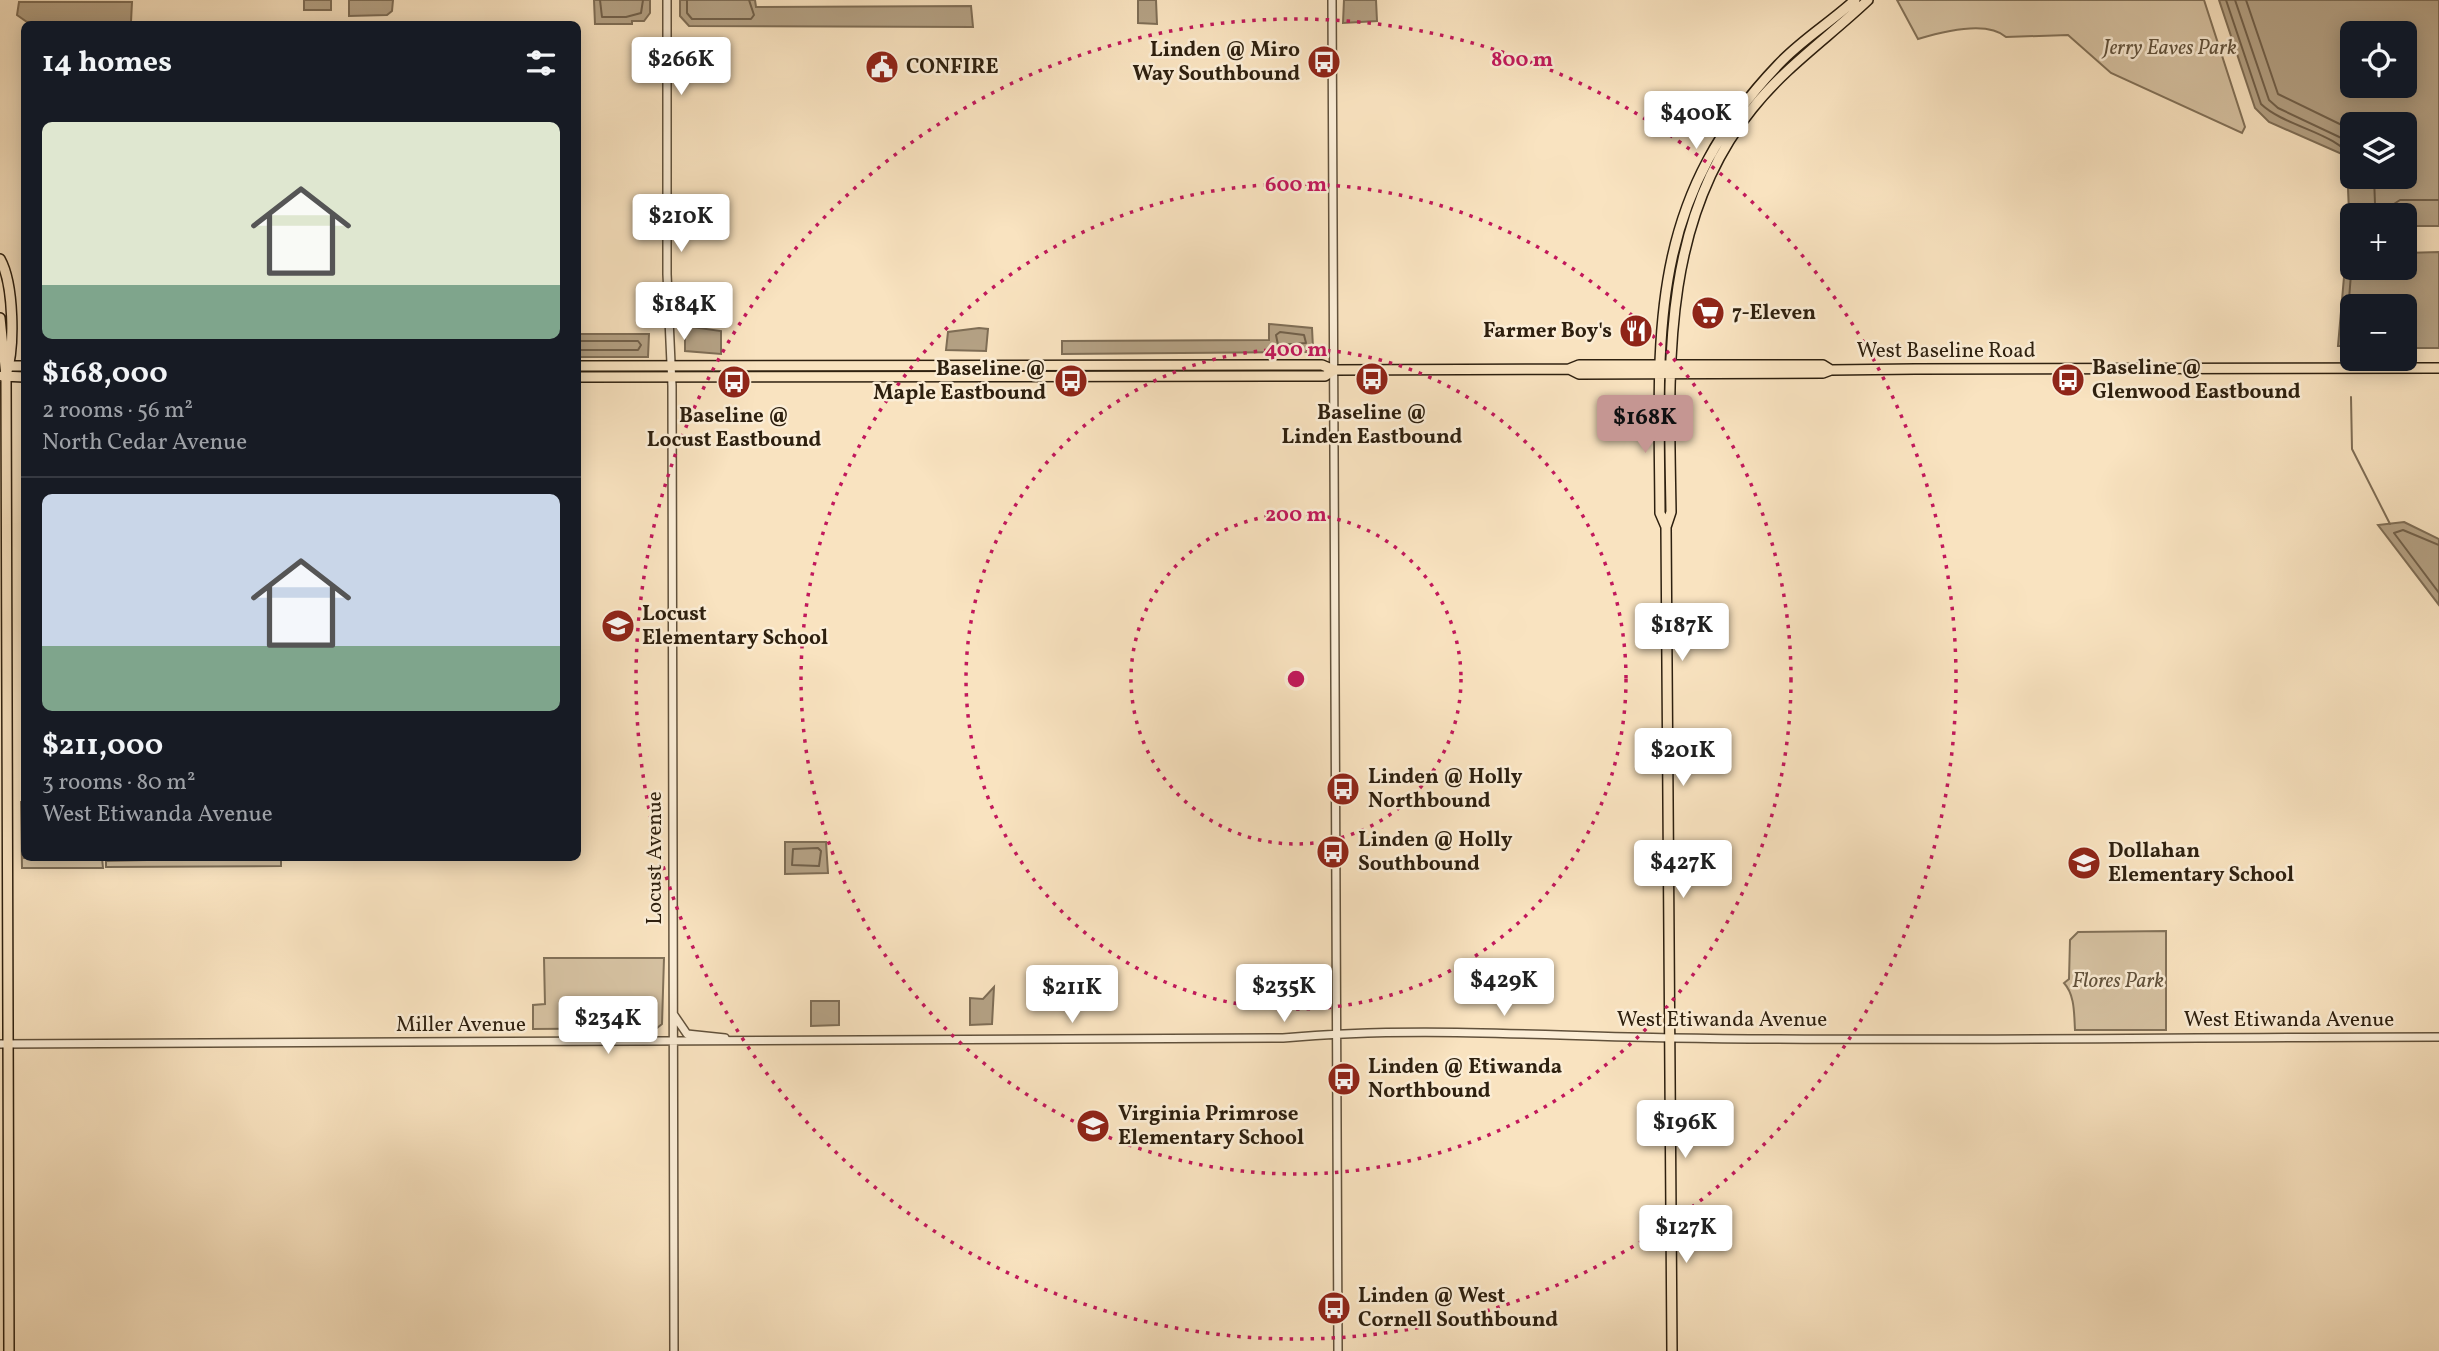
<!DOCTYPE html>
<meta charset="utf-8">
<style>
body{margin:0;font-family:Vollkorn,serif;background:#242831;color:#f1f3f6;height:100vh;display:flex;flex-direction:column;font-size:26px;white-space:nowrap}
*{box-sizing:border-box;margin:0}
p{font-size:23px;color:#9ea1a6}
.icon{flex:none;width:38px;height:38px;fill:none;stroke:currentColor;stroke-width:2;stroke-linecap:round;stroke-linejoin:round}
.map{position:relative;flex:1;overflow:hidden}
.panel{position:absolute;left:21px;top:21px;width:560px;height:840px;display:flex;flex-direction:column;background:#171b24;border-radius:10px;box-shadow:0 4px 18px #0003}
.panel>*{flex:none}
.controls{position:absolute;left:2340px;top:21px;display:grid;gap:14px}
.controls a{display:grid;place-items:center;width:77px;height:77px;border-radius:10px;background:#171b24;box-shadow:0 4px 18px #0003;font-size:35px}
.price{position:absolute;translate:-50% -60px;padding:0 16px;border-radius:7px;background:#fff;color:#222;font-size:23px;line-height:46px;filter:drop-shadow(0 2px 4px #0008)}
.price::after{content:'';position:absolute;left:50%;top:42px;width:21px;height:16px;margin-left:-10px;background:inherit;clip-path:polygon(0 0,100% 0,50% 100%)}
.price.active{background:#c59692;color:#111}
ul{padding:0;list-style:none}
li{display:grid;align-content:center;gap:14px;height:371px;padding:0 21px}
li+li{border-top:2px solid #363941}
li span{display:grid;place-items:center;height:217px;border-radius:10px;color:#555}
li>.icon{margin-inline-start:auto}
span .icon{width:126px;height:126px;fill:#fffc;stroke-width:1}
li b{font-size:30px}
h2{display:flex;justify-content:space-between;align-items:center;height:84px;padding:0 21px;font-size:30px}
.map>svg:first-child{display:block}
.green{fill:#d6c2a2;stroke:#827158;stroke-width:2}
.water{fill:#b4a184;stroke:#7e6d55;stroke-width:2;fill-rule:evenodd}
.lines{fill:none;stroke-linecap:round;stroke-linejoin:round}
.shore{stroke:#71604a;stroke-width:2}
.stream{stroke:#7e6d55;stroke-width:2}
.minor-casing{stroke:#61513b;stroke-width:10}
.major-casing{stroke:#2e200f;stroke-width:12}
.minor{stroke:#fbedd6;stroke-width:7}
.major{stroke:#f9e3c0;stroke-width:9}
.ring{fill:none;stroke:#c2185b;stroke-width:3.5;stroke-dasharray:3.5 7}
.labels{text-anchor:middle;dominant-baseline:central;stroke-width:5;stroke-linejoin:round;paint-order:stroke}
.park-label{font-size:21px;font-style:italic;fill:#60513b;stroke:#fbedd6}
.poi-label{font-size:21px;font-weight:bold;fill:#2e200f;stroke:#fbedd6;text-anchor:start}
.street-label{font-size:21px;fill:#2e200f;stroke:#fbedd6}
.centre{fill:#c2185b;stroke:#fbedd6;stroke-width:3.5}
.ring-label{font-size:21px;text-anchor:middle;font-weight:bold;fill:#c2185b;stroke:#fbedd6;stroke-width:5;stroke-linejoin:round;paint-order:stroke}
</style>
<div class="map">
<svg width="2439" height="1351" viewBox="0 0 2439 1351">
<rect width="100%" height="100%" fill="#f9e3c0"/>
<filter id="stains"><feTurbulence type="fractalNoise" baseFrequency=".00286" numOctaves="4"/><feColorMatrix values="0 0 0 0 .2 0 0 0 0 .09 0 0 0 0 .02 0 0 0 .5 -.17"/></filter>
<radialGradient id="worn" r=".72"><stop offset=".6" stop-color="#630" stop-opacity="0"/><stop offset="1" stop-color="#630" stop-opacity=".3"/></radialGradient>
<!-- green -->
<path class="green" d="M1897,0H2204L2245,127L2242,133L2111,73L2068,35L2006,37C1987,20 1941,32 1918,39Z
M21,802H24V858H102L103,868H22Z
M143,858H269L267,860H281V866L106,867V861L145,860Z
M2166,931V1030H2075C2074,1014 2075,995 2064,983L2069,979L2070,940L2078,932Z
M544,958H664L662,1024L657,1028L533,1029V1005L545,1004Z"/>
<!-- water -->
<path class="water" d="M304,0H331V10H304Z
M349,0H393L392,11L387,15L349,16Z
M594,0H650V13L644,21H632V24H595Z
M680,0H755L756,7L971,6L973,27L689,26L680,16Z
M1138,0H1156L1157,24L1138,23Z
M1344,0H1376L1377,21L1343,23Z
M2219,0H2439V226H2405L2404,215L2352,217L2349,212L2347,165L2342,154L2269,122L2255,108ZM2352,33H2404V86H2352ZM2352,124H2404V177H2352Z
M19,2H132L131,22H27L17,15Z
M2439,252V348H2405L2404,306H2352V346H2338L2346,254H2352V268H2404L2405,253Z
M1269,324L1312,328L1313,348L1309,352L1062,354V341L1269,340Z
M685,326L721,331V354L685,351Z
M979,328L988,329L986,351L946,350L948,332Z
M578,334H649L648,357H578Z
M2404,522L2439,539V605L2378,525Z
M785,842H826L828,873L785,874Z
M994,987L992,1024L970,1025V998L983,999Z
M811,1001H839V1025L811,1026Z"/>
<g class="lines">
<!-- shore -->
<path class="shore" d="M600,0L602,17H626L641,13L643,0
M687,0V13L692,19H751L754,15L749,0
M2226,0L2261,104C2285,127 2338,133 2352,159
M2235,0L2269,100L2278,108L2352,143
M2246,0L2278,94L2352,130
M2374,177L2375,204L2380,213L2400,200H2439
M2352,262L2346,336L2352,339
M1280,332L1304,335L1306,343L1278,345L1276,335Z
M578,341H638L641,345L638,350H578
M2439,545L2403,530L2394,533L2439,593
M818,848L821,851L819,866L792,865L793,849Z"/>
<!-- stream -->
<path class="stream" d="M2408,226V253
M2351,397L2352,449L2390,524"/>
<defs>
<path id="minor" d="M667,0V274L672,386L674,1351
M1332,0L1338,1351
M674,1015L687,1034L725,1038
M0,1044L1283,1038C1413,1026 1542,1036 1672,1038C1927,1042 2183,1037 2439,1037"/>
<path id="major" d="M0,259C14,284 15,348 6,375
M0,318L6,376L9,1351
M5,366H24
M578,366L1322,365L1334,370L1569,369L1579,365H1823L1831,370
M1569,369L1579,374L1823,373L1831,370L1915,369L2439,368
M2,376L24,377
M578,377L1325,376L1334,370
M1666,527L1660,513C1659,336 1645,204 1778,65C1801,40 1830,23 1855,0
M1672,1351L1666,527L1671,512C1669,374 1659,223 1752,109C1785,67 1829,37 1868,0"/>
</defs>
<!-- minor casing -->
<use href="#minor" class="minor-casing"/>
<!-- major casing -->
<use href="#major" class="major-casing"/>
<!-- minor -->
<use href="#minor" class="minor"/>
<!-- major -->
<use href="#major" class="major"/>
</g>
<!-- distance rings -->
<g class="ring">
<circle cx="1296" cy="679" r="165"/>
<circle cx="1296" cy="679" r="330"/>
<circle cx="1296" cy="679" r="495"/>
<circle cx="1296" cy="679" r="660"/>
</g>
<!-- icons -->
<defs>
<symbol id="bus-disc" viewBox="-11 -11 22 22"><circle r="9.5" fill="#8f2418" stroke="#fbedd6"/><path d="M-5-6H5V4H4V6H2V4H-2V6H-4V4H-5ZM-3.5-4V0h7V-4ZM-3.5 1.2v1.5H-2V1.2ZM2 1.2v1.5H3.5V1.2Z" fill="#fff"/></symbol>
<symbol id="civic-disc" viewBox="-11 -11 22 22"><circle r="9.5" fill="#8f2418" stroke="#fbedd6"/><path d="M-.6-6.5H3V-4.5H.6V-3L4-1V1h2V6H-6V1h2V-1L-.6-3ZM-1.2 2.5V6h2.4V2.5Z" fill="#fff"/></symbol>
<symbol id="supermarket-disc" viewBox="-11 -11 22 22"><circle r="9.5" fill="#8f2418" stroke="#fbedd6"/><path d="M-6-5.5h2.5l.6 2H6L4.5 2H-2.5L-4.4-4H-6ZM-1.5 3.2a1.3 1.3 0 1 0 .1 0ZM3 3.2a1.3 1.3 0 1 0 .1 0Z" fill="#fff"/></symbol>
<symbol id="restaurant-disc" viewBox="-11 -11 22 22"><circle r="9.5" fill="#8f2418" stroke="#fbedd6"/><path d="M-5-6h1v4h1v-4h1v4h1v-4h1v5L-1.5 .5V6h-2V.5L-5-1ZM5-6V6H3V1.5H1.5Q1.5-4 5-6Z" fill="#fff"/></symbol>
<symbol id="school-disc" viewBox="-11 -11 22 22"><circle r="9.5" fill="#8f2418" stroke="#fbedd6"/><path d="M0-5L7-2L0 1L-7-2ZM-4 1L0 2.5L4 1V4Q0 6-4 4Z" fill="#fff"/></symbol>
</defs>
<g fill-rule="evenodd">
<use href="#bus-disc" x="1305" y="43" width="38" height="38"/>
<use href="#civic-disc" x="863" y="48" width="38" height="38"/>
<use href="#supermarket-disc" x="1689" y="294" width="38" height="38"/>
<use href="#restaurant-disc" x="1617" y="312" width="38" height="38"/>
<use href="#bus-disc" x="1353" y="360" width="38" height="38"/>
<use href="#bus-disc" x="2049" y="361" width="38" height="38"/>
<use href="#bus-disc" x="1052" y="362" width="38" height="38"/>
<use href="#bus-disc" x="715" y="363" width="38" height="38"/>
<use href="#school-disc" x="599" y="607" width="38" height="38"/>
<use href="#bus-disc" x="1324" y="770" width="38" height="38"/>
<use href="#bus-disc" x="1314" y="833" width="38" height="38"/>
<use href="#school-disc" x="2065" y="844" width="38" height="38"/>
<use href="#bus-disc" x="1325" y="1060" width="38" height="38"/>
<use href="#school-disc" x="1074" y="1107" width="38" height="38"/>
<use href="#bus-disc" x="1315" y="1289" width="38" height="38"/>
</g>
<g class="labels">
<!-- park labels -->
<g class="park-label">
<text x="2170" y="48">Jerry Eaves Park</text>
<text x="2118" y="981">Flores Park</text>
</g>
<!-- poi labels -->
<g class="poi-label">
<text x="1300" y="50" text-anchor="end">Linden @ Miro<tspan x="1300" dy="24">Way Southbound</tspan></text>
<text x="906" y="67">CONFIRE</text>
<text x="1732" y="313">7-Eleven</text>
<text x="1612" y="331" text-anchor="end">Farmer Boy's</text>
<text x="2092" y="368">Baseline @<tspan x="2092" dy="24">Glenwood Eastbound</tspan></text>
<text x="1046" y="369" text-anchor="end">Baseline @<tspan x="1046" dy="24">Maple Eastbound</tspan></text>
<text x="1372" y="413" text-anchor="middle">Baseline @<tspan x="1372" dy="24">Linden Eastbound</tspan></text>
<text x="734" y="416" text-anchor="middle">Baseline @<tspan x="734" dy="24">Locust Eastbound</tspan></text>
<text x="642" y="614">Locust<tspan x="642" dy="24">Elementary School</tspan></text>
<text x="1368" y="777">Linden @ Holly<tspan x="1368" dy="24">Northbound</tspan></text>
<text x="1358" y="840">Linden @ Holly<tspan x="1358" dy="24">Southbound</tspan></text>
<text x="2108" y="851">Dollahan<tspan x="2108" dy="24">Elementary School</tspan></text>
<text x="1368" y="1067">Linden @ Etiwanda<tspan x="1368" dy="24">Northbound</tspan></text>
<text x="1118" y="1114">Virginia Primrose<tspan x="1118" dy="24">Elementary School</tspan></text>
<text x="1358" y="1296">Linden @ West<tspan x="1358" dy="24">Cornell Southbound</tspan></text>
</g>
<!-- street labels -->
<g class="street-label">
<text x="1946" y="351">West Baseline Road</text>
<text transform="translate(655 858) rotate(-90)">Locust Avenue</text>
<text x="1722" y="1020">West Etiwanda Avenue</text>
<text x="2289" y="1020">West Etiwanda Avenue</text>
<text x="461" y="1025">Miller Avenue</text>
</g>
</g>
<circle cx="1296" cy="679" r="10" class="centre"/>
<g class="ring-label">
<text x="1522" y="66">800 m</text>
<text x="1296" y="191">600 m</text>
<text x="1296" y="356">400 m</text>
<text x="1296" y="521">200 m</text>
</g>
<rect width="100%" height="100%" filter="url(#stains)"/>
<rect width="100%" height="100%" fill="url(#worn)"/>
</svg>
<div class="controls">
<a><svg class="icon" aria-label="locate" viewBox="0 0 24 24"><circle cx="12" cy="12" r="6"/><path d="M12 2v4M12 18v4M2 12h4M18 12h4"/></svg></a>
<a><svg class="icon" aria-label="layers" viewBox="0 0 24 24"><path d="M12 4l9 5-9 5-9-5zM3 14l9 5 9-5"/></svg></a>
<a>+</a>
<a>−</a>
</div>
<b class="price" style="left:681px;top:97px">$266K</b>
<b class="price" style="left:1696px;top:151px">$400K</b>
<b class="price" style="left:681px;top:254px">$210K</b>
<b class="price" style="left:684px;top:342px">$184K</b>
<b class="price active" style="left:1645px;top:455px">$168K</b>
<b class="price" style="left:1682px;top:663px">$187K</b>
<b class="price" style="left:1683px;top:788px">$201K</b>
<b class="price" style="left:1683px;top:900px">$427K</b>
<b class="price" style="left:1504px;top:1018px">$429K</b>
<b class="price" style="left:1284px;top:1024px">$235K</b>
<b class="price" style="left:1072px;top:1025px">$211K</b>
<b class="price" style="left:608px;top:1056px">$234K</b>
<b class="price" style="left:1685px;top:1160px">$196K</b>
<b class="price" style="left:1686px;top:1265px">$127K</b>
<section class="panel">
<h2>14 homes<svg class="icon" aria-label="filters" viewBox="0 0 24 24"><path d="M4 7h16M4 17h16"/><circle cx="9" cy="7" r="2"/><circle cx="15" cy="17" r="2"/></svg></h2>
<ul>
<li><span style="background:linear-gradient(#dfe7d0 75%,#7fa58c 0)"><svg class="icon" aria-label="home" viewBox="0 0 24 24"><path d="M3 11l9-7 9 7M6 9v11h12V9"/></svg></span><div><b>$168,000</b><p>2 rooms · 56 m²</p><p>North Cedar Avenue</p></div></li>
<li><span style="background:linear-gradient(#c9d6e8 70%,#7fa58c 0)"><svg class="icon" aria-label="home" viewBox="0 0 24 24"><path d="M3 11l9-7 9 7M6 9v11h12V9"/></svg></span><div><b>$211,000</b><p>3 rooms · 80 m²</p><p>West Etiwanda Avenue</p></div></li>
</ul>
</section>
</div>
